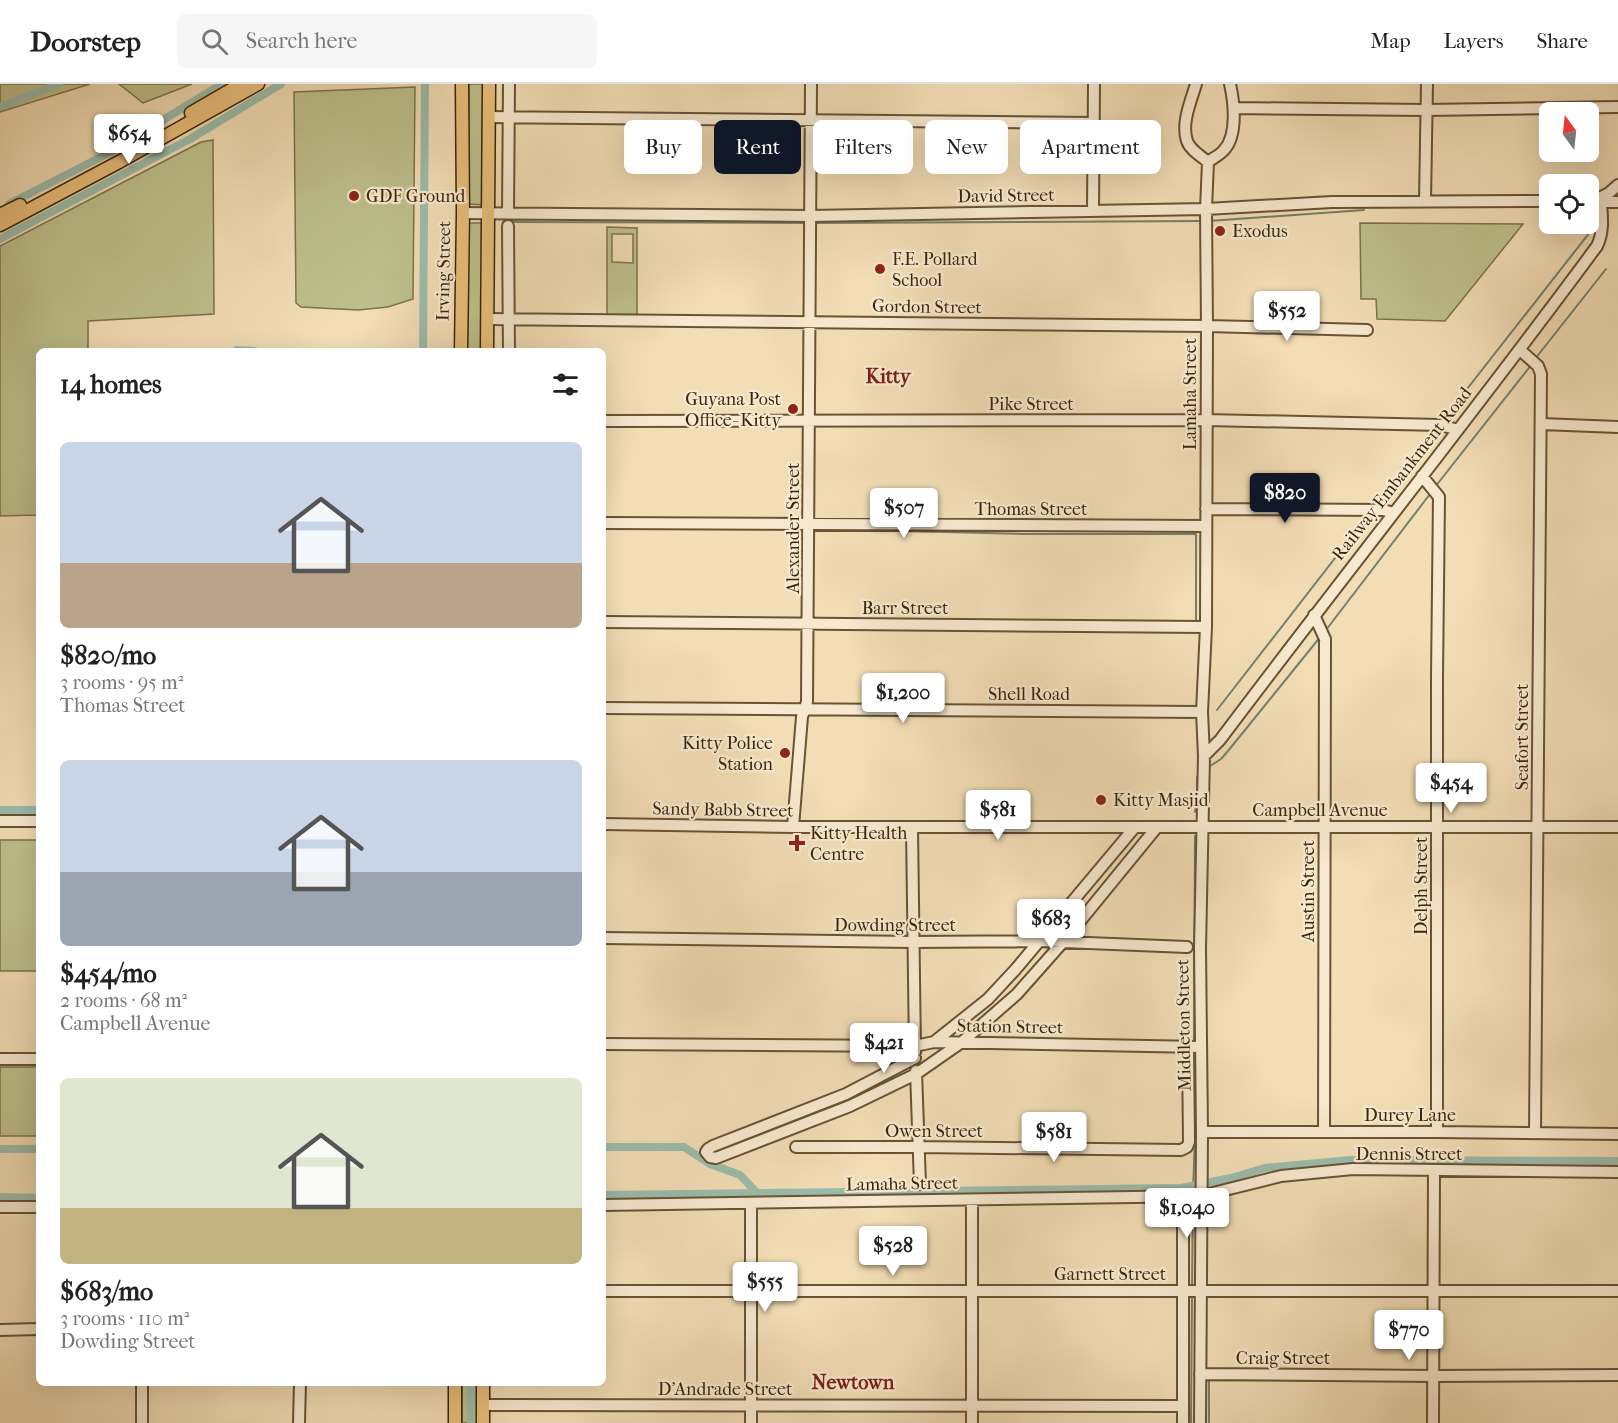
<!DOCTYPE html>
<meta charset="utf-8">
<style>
body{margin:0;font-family:"IM FELL French Canon",serif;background:#f6f6f6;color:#222;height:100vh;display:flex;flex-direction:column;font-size:22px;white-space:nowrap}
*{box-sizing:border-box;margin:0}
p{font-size:20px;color:#767676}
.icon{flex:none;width:33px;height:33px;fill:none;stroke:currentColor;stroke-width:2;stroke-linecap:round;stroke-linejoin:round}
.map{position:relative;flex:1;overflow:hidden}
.side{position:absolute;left:36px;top:264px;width:570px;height:1038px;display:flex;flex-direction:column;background:#fff;border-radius:9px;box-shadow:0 6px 24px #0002}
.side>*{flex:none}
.guide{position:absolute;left:624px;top:36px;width:570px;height:54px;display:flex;gap:12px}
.needle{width:39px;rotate:345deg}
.controls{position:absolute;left:1539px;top:18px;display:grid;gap:12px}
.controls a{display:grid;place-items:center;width:60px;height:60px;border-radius:9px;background:#fff;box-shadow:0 6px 24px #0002;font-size:30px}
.price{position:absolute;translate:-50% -51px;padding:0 14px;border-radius:6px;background:#fff;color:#222;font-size:20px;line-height:39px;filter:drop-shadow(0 2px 3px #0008)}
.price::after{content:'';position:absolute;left:50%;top:36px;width:18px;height:14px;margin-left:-9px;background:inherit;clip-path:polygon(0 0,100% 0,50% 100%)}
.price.selected{background:#111827;color:#fff}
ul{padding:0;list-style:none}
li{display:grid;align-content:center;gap:12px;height:318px;padding:0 24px}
li span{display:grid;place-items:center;height:186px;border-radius:9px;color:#555}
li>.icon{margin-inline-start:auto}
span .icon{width:108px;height:108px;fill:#fffc;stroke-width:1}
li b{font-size:26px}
h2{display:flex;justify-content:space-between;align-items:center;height:72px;padding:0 24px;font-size:26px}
.tag{padding:0 21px;border-radius:9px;background:#fff;box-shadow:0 6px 24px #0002;font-size:21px;line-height:54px}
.tag.selected{background:#111827;color:#fff}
header{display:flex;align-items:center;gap:36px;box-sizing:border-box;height:84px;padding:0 30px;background:#fff;border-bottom:2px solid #e0e0e0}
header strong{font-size:28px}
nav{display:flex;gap:33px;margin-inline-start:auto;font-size:21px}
.search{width:420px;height:54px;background:#f6f6f6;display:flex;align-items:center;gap:15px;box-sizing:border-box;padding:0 21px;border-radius:9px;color:#767676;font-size:22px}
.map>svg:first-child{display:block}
.green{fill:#bdc08c;stroke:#7c724b;stroke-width:1.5;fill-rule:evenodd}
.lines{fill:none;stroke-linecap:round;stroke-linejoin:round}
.stream{stroke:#74806b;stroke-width:2}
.canal{stroke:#9bbcab;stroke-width:8}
.minor-casing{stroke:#685335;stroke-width:14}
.major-casing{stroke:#3a250a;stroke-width:15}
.minor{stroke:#f7e9cf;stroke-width:10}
.major{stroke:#e9be7a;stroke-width:12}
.poi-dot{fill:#8f2418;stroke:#f7e9cf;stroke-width:2}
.labels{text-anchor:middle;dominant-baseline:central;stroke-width:4.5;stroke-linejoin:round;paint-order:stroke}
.poi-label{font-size:18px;fill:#3a250a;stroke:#f7e9cf;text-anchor:start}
.street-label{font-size:18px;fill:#3a250a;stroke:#f7e9cf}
.neighbourhood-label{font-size:20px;font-weight:bold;fill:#7a1f14;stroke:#f7e9cf}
</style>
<header>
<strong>Doorstep</strong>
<div class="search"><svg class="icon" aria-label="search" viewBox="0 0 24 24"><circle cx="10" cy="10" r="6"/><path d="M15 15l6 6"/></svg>Search here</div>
<nav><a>Map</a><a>Layers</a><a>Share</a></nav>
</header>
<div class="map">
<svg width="1618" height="1339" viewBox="0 0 1618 1339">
<rect width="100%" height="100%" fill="#f2ddb5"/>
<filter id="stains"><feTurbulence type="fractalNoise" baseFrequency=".00333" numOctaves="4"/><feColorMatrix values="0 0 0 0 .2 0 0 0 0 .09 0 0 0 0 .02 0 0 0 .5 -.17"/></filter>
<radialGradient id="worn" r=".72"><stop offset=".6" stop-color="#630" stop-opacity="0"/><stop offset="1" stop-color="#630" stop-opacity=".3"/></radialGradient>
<!-- green -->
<path class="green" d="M0,0H90L0,28Z
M119,0H192L143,19Z
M469,0H485L484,121L468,120Z
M415,3L413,215L388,223L358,226L301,223L296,219L294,8Z
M213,56L214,230L88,237V267H39V431L0,432V162L201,58Z
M467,139H483L482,267H466Z
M1360,139L1523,140L1445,237L1377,235L1376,215H1361Z
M607,143L637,144V231H607ZM612,150H633V179L612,178Z
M0,756H39V887H0Z
M0,983H39V1052H0Z
M462,1299H478L477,1339H462Z"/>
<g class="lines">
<!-- stream -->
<path class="stream" d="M1208,137L1364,126
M503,138L807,139
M812,139L1203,137
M1535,275L1606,185
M1442,337L1590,148
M1435,403L1532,280
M1376,422L1437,344
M816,445L1024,450H1196V536
M1326,546L1430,410
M1217,626L1370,429
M1207,684L1221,675L1228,667L1321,552
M1195,728L1197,716V693L1198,692
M1194,958L1195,752
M1193,1108L1195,1050L1194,967
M1192,1204L1193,1117
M1191,1339L1192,1210
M1209,1339V1296L1427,1297"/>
<!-- canal -->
<path class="canal" d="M0,23L59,0
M9,120L107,70L222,0
M0,155L190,55L281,0
M237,266L255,267
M423,267L425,0
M0,726H39
M603,1063H684L710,1080L740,1091L758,1110
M0,1065H39
M603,1111L1181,1104L1231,1094L1265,1084L1350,1076L1618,1077
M0,1113L39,1114
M471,1339V1299"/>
<defs>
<path id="minor" d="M1196,0C1191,17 1181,39 1187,57C1190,66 1201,72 1208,78
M1234,24L1426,26L1618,23
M489,33L1094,39
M1208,78C1213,74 1220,71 1224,66C1238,51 1234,18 1230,0
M1425,117L1427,0
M1592,118L1609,109L1618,101
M1595,118H1618
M1093,127L1094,0
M463,129L810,132L1206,125L1332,118L1550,117
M508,129L509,0
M508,142L509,267
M487,235L1207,242L1367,246
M1520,266L1538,282L1541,290L1535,1049
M603,337L1207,336L1441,341L1458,346
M1541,340L1618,343
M1422,392L1439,413L1437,593V1048
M1206,425L1383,426L1394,429
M603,439L1206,442
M1314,531L1325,555L1324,1048
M603,538L1206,543
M603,624L1202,628
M1204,672L1220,656C1344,491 1474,329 1597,162C1604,148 1602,133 1601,118
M0,737H39
M603,740L793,743H1618
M793,743L802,633L807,618L811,0
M912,743L915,968
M603,854L913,858L1039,857L1187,863
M934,958L988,915L1015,886L1135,743
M603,960L915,962L934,958L1200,963
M915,974L846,1010L713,1062L708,1065L706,1068L710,1073L716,1074L850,1022L916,990L962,958L1017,910L1063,858L1157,743
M0,975H39
M916,987L920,1100
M1202,1048H1437L1618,1050
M796,1063H919L1181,1066L1187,1063L1189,1058L1188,963
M972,1116V1339
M603,1121L1201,1112L1281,1092L1353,1085L1618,1088
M0,1123H39
M603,1207H1618
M0,1246L39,1245
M1200,1290L1433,1292L1618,1291
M483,1321L1183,1322
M142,1339V1299
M299,1339L300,1299
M751,1339V1119
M1183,1339V1112
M1200,1339L1202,1048L1200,864L1204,672L1202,628L1206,543L1207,242L1206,125L1208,78
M1433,1339L1434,1087"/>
<path id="major" d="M191,29L241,0
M0,131L20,121
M0,141L119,78L258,0
M461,267L463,129L462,0
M487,267L489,0
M455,1299V1339
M483,1299V1339"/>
</defs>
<!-- minor casing -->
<use href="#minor" class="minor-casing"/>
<!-- major casing -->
<use href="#major" class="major-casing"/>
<!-- minor -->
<use href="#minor" class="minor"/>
<!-- major -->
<use href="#major" class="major"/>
</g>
<!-- markers -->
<g class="poi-dot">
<circle cx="354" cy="112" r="6"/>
<circle cx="1220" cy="147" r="6"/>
<circle cx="880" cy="185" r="6"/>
<circle cx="793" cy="325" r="6"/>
<circle cx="785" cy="669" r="6"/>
<circle cx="1101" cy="716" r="6"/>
<path d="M794 750h6v6h6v6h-6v6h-6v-6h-6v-6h6z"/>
</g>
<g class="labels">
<!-- poi labels -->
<g class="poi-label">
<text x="366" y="112">GDF Ground</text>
<text x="1232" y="147">Exodus</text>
<text x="892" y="175">F.E. Pollard<tspan x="892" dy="21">School</tspan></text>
<text x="781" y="315" text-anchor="end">Guyana Post<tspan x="781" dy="21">Office- Kitty</tspan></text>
<text x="773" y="659" text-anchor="end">Kitty Police<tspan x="773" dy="21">Station</tspan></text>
<text x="1113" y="716">Kitty Masjid</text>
<text x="810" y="749">Kitty Health<tspan x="810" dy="21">Centre</tspan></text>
</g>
<!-- street labels -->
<g class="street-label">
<text transform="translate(1006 112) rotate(-1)">David Street</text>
<text transform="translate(444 187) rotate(-89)">Irving Street</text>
<text transform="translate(927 223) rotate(1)">Gordon Street</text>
<text transform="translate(1190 310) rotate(-90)">Lamaha Street</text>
<text x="1031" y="320">Pike Street</text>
<text transform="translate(1402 390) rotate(-52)">Railway Embankment Road</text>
<text x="1031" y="425">Thomas Street</text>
<text transform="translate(793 444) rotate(-90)">Alexander Street</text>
<text x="905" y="524">Barr Street</text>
<text x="1029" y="610">Shell Road</text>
<text transform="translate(1522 653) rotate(-90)">Seafort Street</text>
<text transform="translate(723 726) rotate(1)">Sandy Babb Street</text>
<text x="1320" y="726">Campbell Avenue</text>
<text transform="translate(1421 802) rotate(-90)">Delph Street</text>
<text transform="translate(1308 807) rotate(-90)">Austin Street</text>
<text x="895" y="841">Dowding Street</text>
<text transform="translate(1184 941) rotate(-91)">Middleton Street</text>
<text transform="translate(1010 943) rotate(1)">Station Street</text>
<text x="1410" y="1031">Durey Lane</text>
<text x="934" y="1047">Owen Street</text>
<text x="1409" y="1070">Dennis Street</text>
<text transform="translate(902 1100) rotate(-1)">Lamaha Street</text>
<text x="1110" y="1190">Garnett Street</text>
<text x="1283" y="1274">Craig Street</text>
<text x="725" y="1305">D'Andrade Street</text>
</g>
<!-- neighbourhood labels -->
<g class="neighbourhood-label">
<text x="888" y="292">Kitty</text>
<text x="853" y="1298">Newtown</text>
</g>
</g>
<rect width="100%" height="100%" filter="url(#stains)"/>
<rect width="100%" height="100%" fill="url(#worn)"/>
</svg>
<div class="controls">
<a><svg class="needle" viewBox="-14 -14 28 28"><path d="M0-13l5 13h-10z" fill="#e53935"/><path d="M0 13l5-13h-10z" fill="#767676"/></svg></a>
<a><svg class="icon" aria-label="locate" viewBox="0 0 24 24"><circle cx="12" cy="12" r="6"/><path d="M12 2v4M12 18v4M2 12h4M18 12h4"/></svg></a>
</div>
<b class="price" style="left:129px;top:81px">$654</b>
<b class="price" style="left:1287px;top:258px">$552</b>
<b class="price selected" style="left:1285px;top:440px">$820</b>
<b class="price" style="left:904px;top:455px">$507</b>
<b class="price" style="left:903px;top:640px">$1,200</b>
<b class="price" style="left:1451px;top:730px">$454</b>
<b class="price" style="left:998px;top:757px">$581</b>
<b class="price" style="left:1051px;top:866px">$683</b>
<b class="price" style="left:884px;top:990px">$421</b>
<b class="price" style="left:1054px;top:1079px">$581</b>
<b class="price" style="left:1187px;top:1155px">$1,040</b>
<b class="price" style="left:893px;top:1193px">$528</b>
<b class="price" style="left:765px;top:1229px">$555</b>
<b class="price" style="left:1409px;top:1277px">$770</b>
<div class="guide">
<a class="tag">Buy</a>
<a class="tag selected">Rent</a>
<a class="tag">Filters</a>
<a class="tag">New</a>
<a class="tag">Apartment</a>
</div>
<section class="side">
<h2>14 homes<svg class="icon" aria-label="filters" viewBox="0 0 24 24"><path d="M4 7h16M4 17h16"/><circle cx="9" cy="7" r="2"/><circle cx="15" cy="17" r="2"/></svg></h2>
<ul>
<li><span style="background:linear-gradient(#c9d6e8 65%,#b9a48a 0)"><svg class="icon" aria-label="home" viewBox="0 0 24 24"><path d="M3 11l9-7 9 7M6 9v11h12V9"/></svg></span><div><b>$820/mo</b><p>3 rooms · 95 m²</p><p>Thomas Street</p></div></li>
<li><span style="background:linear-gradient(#c9d6e8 60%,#9aa5b1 0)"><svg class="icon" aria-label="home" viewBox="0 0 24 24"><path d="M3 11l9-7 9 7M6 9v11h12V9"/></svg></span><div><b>$454/mo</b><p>2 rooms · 68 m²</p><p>Campbell Avenue</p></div></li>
<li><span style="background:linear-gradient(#dfe7d0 70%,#c2b280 0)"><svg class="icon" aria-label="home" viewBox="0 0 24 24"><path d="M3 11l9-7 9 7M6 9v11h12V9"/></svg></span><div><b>$683/mo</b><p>3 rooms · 110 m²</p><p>Dowding Street</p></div></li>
</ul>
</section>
</div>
